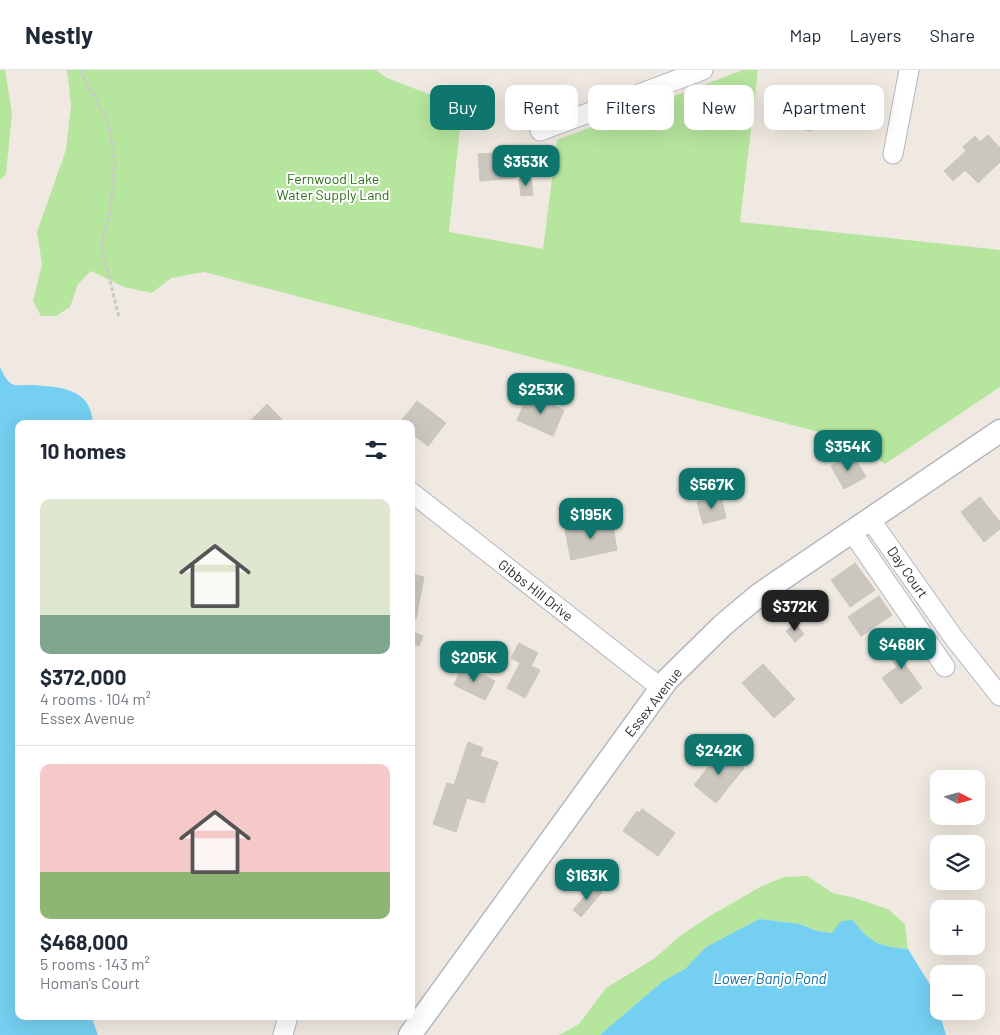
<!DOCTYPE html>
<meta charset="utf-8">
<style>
body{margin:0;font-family:Barlow,sans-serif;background:#f6f6f7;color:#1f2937;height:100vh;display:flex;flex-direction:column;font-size:19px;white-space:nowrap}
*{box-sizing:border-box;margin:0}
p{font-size:16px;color:#747a83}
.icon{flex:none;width:28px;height:28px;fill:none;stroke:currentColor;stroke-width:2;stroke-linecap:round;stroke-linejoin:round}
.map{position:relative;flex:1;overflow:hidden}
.details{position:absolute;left:15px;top:350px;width:400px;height:600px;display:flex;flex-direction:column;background:#fff;border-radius:10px;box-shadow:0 5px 20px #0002}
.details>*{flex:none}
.guide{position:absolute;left:430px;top:15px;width:475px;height:45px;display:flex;gap:10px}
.needle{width:32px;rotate:96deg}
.buttons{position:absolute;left:930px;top:700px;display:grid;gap:10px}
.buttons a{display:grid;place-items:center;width:55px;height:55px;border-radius:10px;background:#fff;box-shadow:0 5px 20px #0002;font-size:25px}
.price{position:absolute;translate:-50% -42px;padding:0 11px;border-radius:10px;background:#0f766e;color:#fff;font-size:16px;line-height:32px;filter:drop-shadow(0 1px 2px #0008)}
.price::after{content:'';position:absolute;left:50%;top:30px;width:15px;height:11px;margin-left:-8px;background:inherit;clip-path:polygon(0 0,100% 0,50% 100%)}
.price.selected{background:#222;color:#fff}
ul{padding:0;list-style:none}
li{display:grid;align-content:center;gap:10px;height:265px;padding:0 25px}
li+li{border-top:1px solid #e0e1e3}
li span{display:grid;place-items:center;height:155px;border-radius:10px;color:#555}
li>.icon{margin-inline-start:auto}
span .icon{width:90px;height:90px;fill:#fffc;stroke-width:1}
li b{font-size:21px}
h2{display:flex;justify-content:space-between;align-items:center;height:60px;padding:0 25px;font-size:21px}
.chip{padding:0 18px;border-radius:10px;background:#fff;box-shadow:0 5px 20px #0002;font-size:18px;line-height:45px}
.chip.selected{background:#0f766e;color:#fff}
header{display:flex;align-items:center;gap:30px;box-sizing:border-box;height:70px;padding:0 25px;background:#fff;border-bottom:1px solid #e0e1e3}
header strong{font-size:24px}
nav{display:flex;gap:28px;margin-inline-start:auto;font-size:18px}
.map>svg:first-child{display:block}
.green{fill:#b6e59e}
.water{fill:#75cff0}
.building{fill:#cbc7bf;stroke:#cbc5ba}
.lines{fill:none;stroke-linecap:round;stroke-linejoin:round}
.minor-casing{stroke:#b4b7c1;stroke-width:21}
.tertiary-casing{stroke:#b4b7c1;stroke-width:25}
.path{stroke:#c9c9c9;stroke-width:3;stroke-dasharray:4 2.5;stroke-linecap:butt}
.minor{stroke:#fff;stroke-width:19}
.tertiary{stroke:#fff;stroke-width:22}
.labels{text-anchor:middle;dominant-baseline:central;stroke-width:4;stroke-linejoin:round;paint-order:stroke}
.park-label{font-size:14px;fill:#2c6e1b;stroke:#fff}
.street-label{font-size:14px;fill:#2e2e2e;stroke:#fff}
.water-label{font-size:15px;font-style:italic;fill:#0d6fa3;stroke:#fff}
</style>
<header>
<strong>Nestly</strong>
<nav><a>Map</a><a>Layers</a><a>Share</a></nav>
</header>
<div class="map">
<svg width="1000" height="965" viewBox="0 0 1000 965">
<rect width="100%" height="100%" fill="#efe9e1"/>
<!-- green -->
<path class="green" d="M0,0H5L12,44L6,104L0,110Z
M67,0H376L387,8L462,37L449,162L543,179L557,70L743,0H758L740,152L1000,180V317L885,394L842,368L204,202L171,208L152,223L124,217L91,201L78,214L70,237L56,246H41L33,231L42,194L37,162L66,80L71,35Z
M807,806L833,823L855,828L888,839L905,854L908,879C879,876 871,874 853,850L832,863L818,861L800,854L759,849L706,877L685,899L663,911L600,965H559L579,954L606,918L655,888L680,866L708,847L762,816L784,807Z"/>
<!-- water -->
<path class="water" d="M0,297C3,304 7,312 14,315C19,316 25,315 30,315C60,317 91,317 93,354H19V946H91L98,965H0Z
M759,849L800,854L817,861L832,863L841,851L853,850C871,874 879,876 908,879L932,918L946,965H600L663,911L685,899L706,877Z"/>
<!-- building -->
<path class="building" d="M781,17L839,23L836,53L812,51L811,61L799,59L800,50L778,47Z
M988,65L1000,78V92L978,113L965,100L953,111L944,101L966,81L963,77L975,66L980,72Z
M513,82L515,108L480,111L478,84Z
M531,108L533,125L521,126L519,109Z
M528,325L564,340L553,366L517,350Z
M417,331L446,353L428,376L411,363V354H399Z
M267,334L286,354H254L251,350Z
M852,384L866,407L844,419L831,396Z
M721,426L726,448L703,454L697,432Z
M980,427L1000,452V459L984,472L961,442Z
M612,451L617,480L571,490L565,460Z
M855,493L875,520L850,537L831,510Z
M411,504L424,507L416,549L411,548Z
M879,526L892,545L861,566L848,547Z
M795,553L804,564L795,572L786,561Z
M411,561L423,566L419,576L411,573Z
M905,564L919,583L904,593L922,618L901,634L882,608L897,597L884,579Z
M519,573L538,583L531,596L540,600L525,628L507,618L520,593L511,588Z
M763,594L795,629L774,648L742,613Z
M463,595L495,611L485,630L454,615Z
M468,672L483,678L480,686L498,692L484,733L467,728L456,762L433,754L447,713L454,715Z
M722,680L744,698L716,733L694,715Z
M642,739L675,763L658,786L623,761L637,741L639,743Z
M594,815L602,822L581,847L573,840Z"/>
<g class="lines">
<defs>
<path id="minor" d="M540,61L703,0
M893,84L909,0
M411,422L661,618
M870,449L954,568L1000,626
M852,462L945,597
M283,965L288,946"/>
<path id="tertiary" d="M410,965L667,610L723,555L760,524L1000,361"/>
</defs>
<!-- minor casing -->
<use href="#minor" class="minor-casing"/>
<!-- tertiary casing -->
<use href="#tertiary" class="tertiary-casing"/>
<!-- path -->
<path class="path" d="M80,0L108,52L115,92L110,142L101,175L119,247"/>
<!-- minor -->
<use href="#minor" class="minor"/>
<!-- tertiary -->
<use href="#tertiary" class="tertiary"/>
</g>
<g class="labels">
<!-- park labels -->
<g class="park-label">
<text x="333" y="108">Fernwood Lake<tspan x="333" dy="16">Water Supply Land</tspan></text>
</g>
<!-- street labels -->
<g class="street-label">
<text transform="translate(908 502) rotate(55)">Day Court</text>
<text transform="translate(536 520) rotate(38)">Gibbs Hill Drive</text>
<text transform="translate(653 632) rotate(-52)">Essex Avenue</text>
</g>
<!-- water labels -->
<g class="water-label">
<text x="770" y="908">Lower Banjo Pond</text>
</g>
</g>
</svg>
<div class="buttons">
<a><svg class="needle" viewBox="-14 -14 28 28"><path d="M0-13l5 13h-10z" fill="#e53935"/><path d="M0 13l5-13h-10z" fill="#747a83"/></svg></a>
<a><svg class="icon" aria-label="layers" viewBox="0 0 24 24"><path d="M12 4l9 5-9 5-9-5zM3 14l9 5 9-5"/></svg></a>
<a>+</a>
<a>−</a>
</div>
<b class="price" style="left:526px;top:117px">$353K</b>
<b class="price" style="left:541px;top:345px">$253K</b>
<b class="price" style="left:848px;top:402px">$354K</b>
<b class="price" style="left:712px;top:440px">$567K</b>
<b class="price" style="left:591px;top:470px">$195K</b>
<b class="price selected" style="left:795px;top:562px">$372K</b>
<b class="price" style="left:902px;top:600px">$468K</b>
<b class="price" style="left:474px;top:613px">$205K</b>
<b class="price" style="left:719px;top:706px">$242K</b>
<b class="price" style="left:587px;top:831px">$163K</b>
<div class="guide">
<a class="chip selected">Buy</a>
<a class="chip">Rent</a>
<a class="chip">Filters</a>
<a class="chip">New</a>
<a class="chip">Apartment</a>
</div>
<section class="details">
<h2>10 homes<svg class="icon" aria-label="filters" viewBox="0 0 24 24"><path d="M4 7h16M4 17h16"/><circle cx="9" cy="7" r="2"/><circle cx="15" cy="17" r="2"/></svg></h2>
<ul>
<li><span style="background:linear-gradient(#dfe7d0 75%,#7fa58c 0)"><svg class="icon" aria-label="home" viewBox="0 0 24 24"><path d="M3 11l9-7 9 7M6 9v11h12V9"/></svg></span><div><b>$372,000</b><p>4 rooms · 104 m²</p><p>Essex Avenue</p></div></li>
<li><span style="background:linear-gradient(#f6c9c9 70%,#8fb573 0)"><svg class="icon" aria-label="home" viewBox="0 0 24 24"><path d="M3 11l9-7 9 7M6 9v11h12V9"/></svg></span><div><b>$468,000</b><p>5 rooms · 143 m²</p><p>Homan's Court</p></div></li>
</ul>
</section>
</div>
